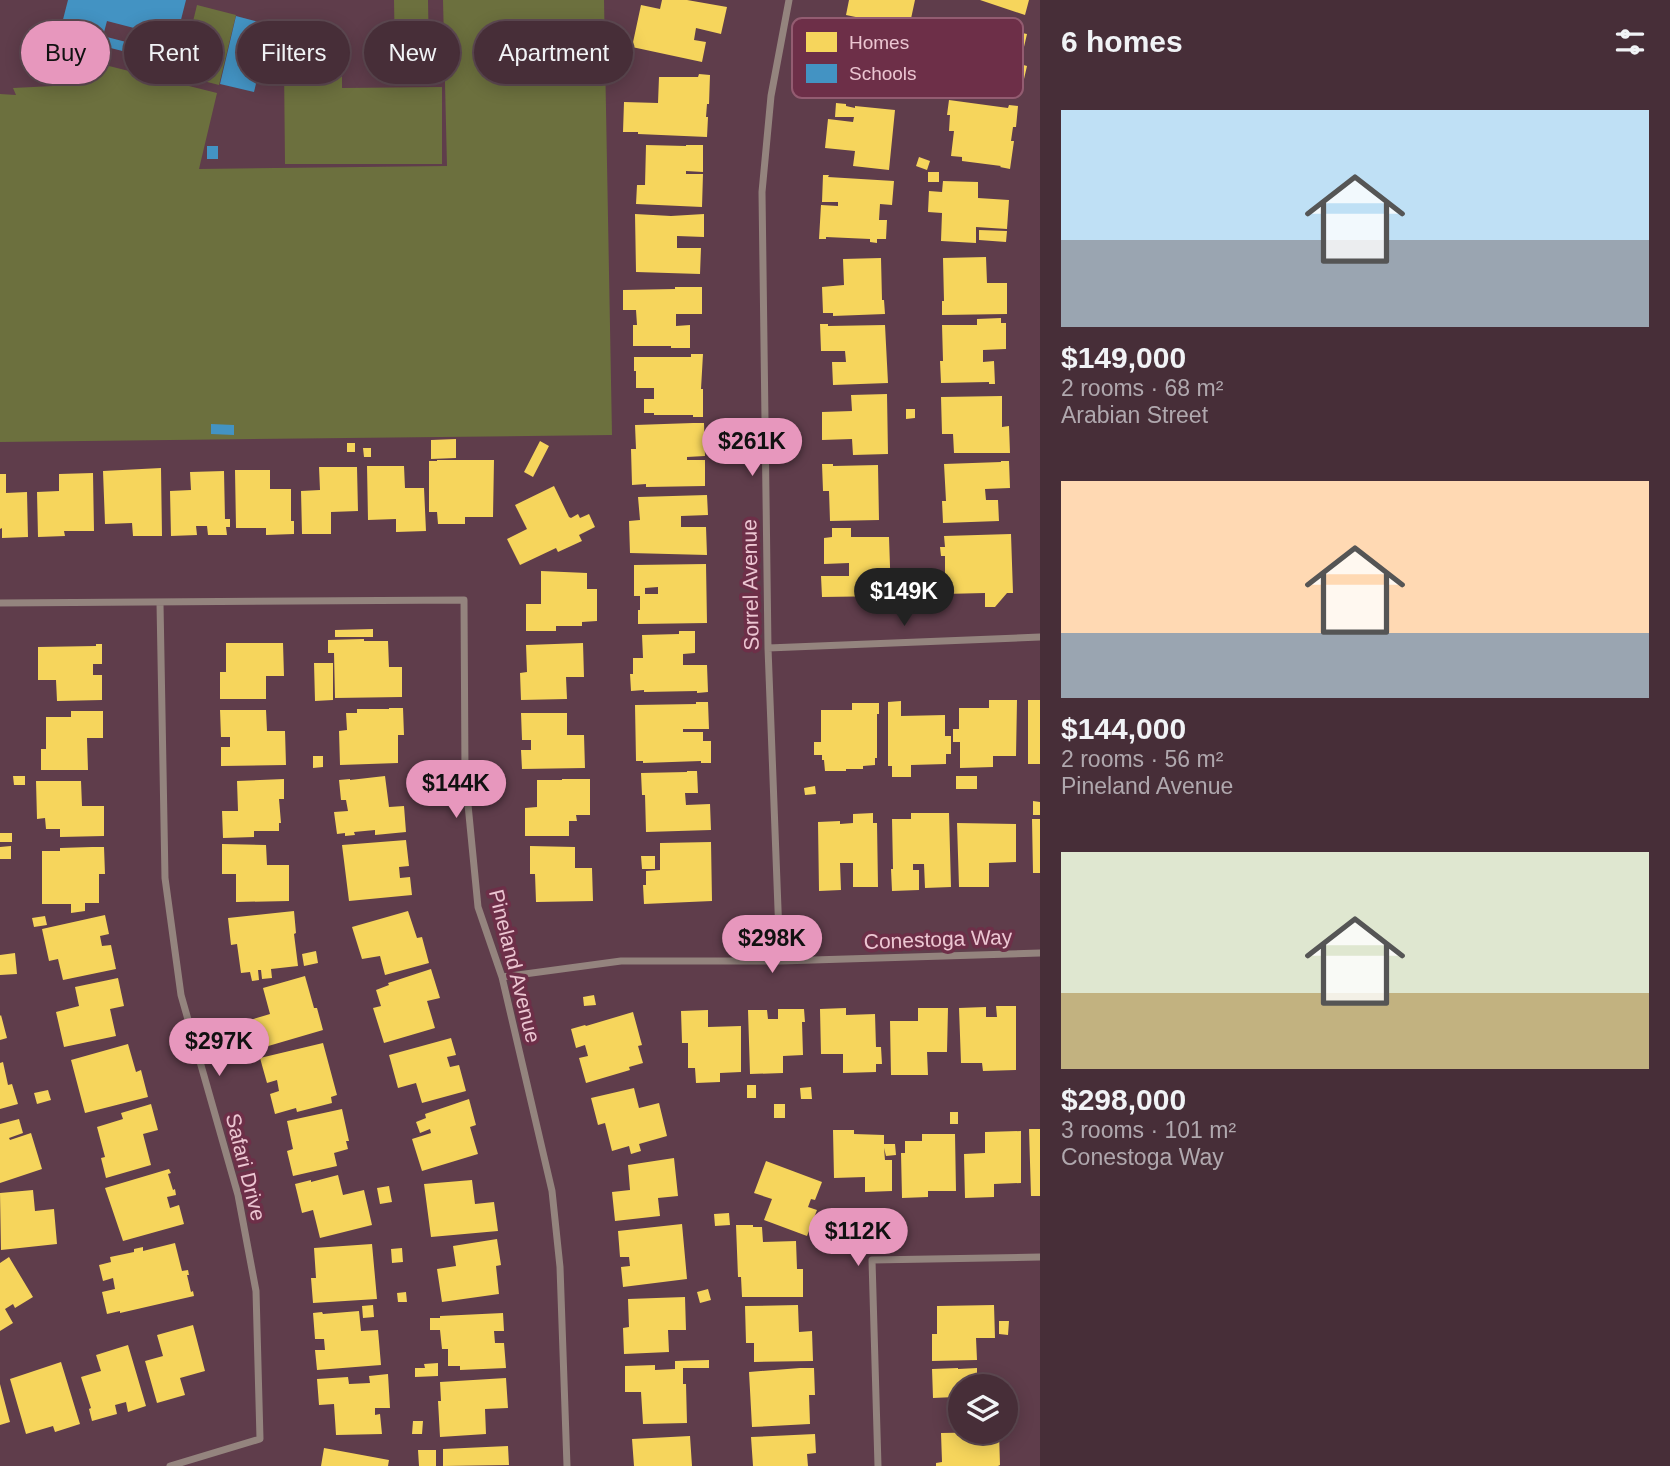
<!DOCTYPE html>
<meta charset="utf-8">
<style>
body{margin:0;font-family:Helvetica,sans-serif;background:#4e3640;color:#f1f3f6;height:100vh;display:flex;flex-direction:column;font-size:26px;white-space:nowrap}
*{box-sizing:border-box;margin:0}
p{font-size:23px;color:#b0a8ae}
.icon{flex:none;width:38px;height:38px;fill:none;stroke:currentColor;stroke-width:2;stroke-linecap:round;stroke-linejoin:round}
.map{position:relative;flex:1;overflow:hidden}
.details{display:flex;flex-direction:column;background:#472e38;width:630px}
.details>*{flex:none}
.guide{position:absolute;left:21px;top:21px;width:665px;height:63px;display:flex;gap:14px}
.controls{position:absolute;left:948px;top:1374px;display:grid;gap:14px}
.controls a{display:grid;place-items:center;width:70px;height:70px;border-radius:50%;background:#472e38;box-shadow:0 4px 18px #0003,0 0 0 2px #5f4a53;font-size:35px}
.price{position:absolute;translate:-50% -60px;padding:0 16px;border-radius:24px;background:#e797bd;color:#111;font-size:23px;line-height:46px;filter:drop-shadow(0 2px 4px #0008)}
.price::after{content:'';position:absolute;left:50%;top:42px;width:21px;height:16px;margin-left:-10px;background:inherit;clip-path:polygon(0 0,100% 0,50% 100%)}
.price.current{background:#222;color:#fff}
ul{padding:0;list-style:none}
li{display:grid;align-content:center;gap:14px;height:371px;padding:0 21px}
li span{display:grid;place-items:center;height:217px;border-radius:0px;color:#555}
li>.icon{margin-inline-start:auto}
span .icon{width:126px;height:126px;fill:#fffc;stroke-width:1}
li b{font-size:30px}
h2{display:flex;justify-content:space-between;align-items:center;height:84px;padding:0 21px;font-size:30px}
.chip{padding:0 24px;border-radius:32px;background:#472e38;box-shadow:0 4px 18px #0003,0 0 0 2px #5f4a53;font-size:24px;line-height:63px}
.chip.current{background:#e797bd;color:#111}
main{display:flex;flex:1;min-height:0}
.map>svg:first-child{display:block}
.green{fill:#6c703e}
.homes{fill:#f6d55c;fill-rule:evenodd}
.schools{fill:#4393c3;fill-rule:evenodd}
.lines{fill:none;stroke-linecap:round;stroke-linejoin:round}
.street{stroke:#94847e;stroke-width:7}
.labels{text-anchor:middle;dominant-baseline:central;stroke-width:7;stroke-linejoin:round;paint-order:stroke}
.street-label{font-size:21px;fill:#ecc6d2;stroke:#6d2f48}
.key{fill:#6d2f48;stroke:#935c71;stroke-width:2}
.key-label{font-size:19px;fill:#ecc6d2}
</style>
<main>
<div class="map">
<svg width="1040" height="1466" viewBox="0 0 1040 1466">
<rect width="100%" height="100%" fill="#5f3d4b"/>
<!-- green -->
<path class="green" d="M394,0H428L429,59L395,60Z
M443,0H604L612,435L0,442V94L16,95L13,88L53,86L61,54L217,93L199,169L447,166Z
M197,5L236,15L219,85L180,75Z
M284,66H342V88L442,87V164H285Z"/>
<!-- homes -->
<path class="homes" d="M662,0H687L727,7L721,34L696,28L694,40L706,42L702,62L632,47L641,5L660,9Z
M849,0H915L909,28L846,15Z
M980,0H1029L1025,15Z
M978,24L1027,34L1020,64L1027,66L1021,92L950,76L957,42L973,45Z
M699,74L710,75L709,104H707L706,117H708L707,137L638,134V132H623L624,102L658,103L659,77H698Z
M949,100L1008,108L1009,105L1018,106L1016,127H1013L1011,141H1014L1010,169L1000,167L1001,166L962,161V157L951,156L954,131H949L950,115H947Z
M836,103L846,104V106L855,108V106L895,110L889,170L853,166L855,151L825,148L828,119L853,122L854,117H835Z
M646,145L686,146V145H703V172L686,171V174H703L702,207L636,204L637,185H645Z
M919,157L930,161L927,170L916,166Z
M928,172H939V182H928Z
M823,175H829L828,177L894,181L892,205L880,204L879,220H887L886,239H877V243L870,242V239L826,237V239H819L821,205L838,206V202H822Z
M943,181L978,182V198L1009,200L1007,229L976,227V243L941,241L942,213L928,212L929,191L942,192Z
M635,214L671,216L704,214V237L677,236V248H701L700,274L636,272Z
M979,230L1007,231L1006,242L979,240Z
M986,257L987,283H1007V314L942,315V301H944L943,258Z
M881,258L882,300H884L885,314L833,316V313H823L822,287L844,285L843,259Z
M675,287H702V314H676V326L690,325V348H671V346H633V325H637L636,310H623V290L675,289Z
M1001,318V323H1006V349L983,350V362L994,361L995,384H989V382L941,383L940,361H943L942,325H977V319Z
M820,324H828V326L885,325L888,383L833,385L832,362H846L845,351H821Z
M691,354H703L701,389H703V417H693V415H654V413H644V399H654V388H636V371H634V357H691Z
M887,394L888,454L853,455L852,439L822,440V412L852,411L851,395Z
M1002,396V427L1009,426L1010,453H954L953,434H942L941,397Z
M906,409H915V418L906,419Z
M693,423H704L705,456L687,457V460H705V486L646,487V484L632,485L631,449H636L635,425Z
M456,439V458L431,459V440Z
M540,441L549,446L533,477L524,472Z
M347,443H355V452H347Z
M363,448H371V457H364Z
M437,460H494L493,517H465V524H438L437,512H429V461H437Z
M1001,461H1009L1010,488L985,489L986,500H998L999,521L943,523L942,501H946L944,464L1001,462Z
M822,464H833V466L878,465L879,520L830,521L829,491H823Z
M367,466H404L405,488H424L426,531L396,532V519L368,520Z
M319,467H357L358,511L331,512V534H302L301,491L320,490Z
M161,468L162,536H133L132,523L105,524L103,471Z
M235,470H270V489H291V521H294V534L266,535V528H236Z
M224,471L225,519H230V527H226L227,535H208L207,526H196L197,535L171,536L170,491L191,490L190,472Z
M93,473L94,531H64L65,536L38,537L37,492L59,491V474Z
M0,474H6V493L27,492L28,537L2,538V528L0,529Z
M554,486L569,517L571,518L578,514L580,518L589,514L595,527L579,535L582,541L558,552L556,548L520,565L507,539L527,529L515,505Z
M707,495L708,515L681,516V527H706L707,555L630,553L629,521L640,520L638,497Z
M832,528H851V537H889L891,596L822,597L821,576H849V563L824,564V538L832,537Z
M1011,534L1013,593H1007L995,607H985V593L944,594L943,592H932V577L945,576V556H941L940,547H945L944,536Z
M706,564L707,623L638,624V610H640V596H634V565ZM658,587V594H645V588Z
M541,571L587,573V589H597V621L582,622V626H556V631H526V604H541Z
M917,594H944V608L918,609Z
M373,629V637H335V630Z
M679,631H695V653L683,654V665H707L708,692L697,693V691L644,692V690L631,691L630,674H633V658H643L642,635L679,634Z
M364,639V641H388L389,667H402V697L335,698L334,653H328V640Z
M226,643H283L284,676H266V699H220V672H226Z
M583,643L584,677H566L567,699L521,700L520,673L527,672L526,645Z
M96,644H102V664H93V675H102V700L57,701L56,680H38V647L96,646Z
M314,663H333V700L315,701Z
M989,700H1017L1016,756H993V767L960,768V742H953V729H959V708H989Z
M1028,700H1040V764H1028Z
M901,701V716L945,715V736H951V754H946V764L911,765V777H892V766H888V702Z
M696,702H708L709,729H683V732H703V741H711V763H701V761L643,763V761H636L635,705L696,704Z
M852,703H879V714H877V758H875V765L863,766V769H846V771H825L824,760H822V755H814V742H821V710H852Z
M389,708H403L404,735H398V763L340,765L339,731L347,730L346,713H357V709H389Z
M220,710H266L267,731H285L286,765L221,766V747H230V737H221Z
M71,711H103V738H87L88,770H41V749H46V717H71Z
M521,713H567V735H584L585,768L522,769L521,750H531V740H522Z
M313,756H323V767L313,768Z
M687,771H697L698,793H685L686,805L710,804L711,830L646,832L645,795H642L641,773L687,772Z
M13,776H25V785H14Z
M385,776L389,807L404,806L406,832L375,835V830L354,832L355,835L345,836V833L337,834L334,812L348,811L346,800H341L339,780L350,779V780Z
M956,776H977V789H956Z
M284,779V799H279L281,823H279V831H254V837L223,838L222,811H238L237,781Z
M562,779H590V815H576L577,821H569V836H525V808L537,807V780H562Z
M36,781H81L82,806H104V836L60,837V829H46L45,818L37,819Z
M815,786L816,794L805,795L804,788Z
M1033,801L1040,802V815H1033Z
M873,813V823H877L878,887H853V863H840L841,890L819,891L818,822L840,821V824L853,823V814Z
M911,813H949L951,887L925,888L924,864H913V870H919V890L892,891L891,869H893L892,819H911Z
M1032,819H1040V873H1033Z
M957,823L1016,824V862L989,863V887H959Z
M0,833H12V842H0Z
M406,840L409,866L399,867L400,878L410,877L412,895L349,901L342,845Z
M711,842L712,901L644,904L643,885H646V871L660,870V843Z
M222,844L266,845L267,865H289V901L236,902V874H222Z
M11,846V859H0V847Z
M530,846L575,847V868H592L593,901L536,902L535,874H530Z
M92,847H104L105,874H99V903H85V911L71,913V904H42V851H60V848Z
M641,856H655V869H642Z
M294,911L296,933L294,934L298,966L271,969L272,978L262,979L261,970H258L259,980L252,981L250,972L241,973L237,944L231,945L228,918Z
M408,911L417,938L422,937L429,963L385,975L380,956L362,959L352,927Z
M105,915L109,934L100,936L102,946L111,945L116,969L63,980L58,959L49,961L42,929Z
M45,916L47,925L34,927L32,918Z
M316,951L318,963L304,966L302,954Z
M15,953L17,974L0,975V955Z
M431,969L440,998L427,1001L435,1028L384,1043L373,1008L381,1006L376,990L389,985L388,983Z
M305,976L314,1008H317L323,1030L258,1049L250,1020L270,1014L263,988Z
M118,978L124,1006L110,1009L116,1036L64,1047L56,1012L79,1006L75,987Z
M594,995L596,1005L584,1006L583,997Z
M996,1006H1016V1070L983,1071L982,1063H961L959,1008L986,1007V1017H997Z
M846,1008V1015L875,1014L876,1047H881L882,1064H876V1072L843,1073V1054H821L820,1009Z
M918,1008H948L947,1052H927L928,1075H891L890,1021H918Z
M778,1009H804L805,1022H802L803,1055L783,1056V1073L750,1074L748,1010H767L768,1019H778Z
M708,1010V1027L741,1026V1072L720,1073V1082L696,1083L695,1068H688V1043H682L681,1011Z
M633,1012L642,1045L638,1046L643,1063L629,1067L630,1070L586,1083L579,1058L588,1056L585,1045L576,1048L571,1029L585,1025L586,1026Z
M1,1015L7,1038L0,1040V1016Z
M451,1038L456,1055L447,1057L450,1067L459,1065L466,1091L422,1103L416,1083L398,1088L389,1055Z
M323,1043L337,1095L331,1097L332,1103L297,1112L296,1108L275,1114L270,1094L279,1091L277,1080L267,1083L260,1058Z
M128,1044L136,1072L141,1070L148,1097L85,1113L71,1060Z
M3,1062L8,1085L12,1084L18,1104L0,1109V1063Z
M747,1085H756V1098H747Z
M811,1087L812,1099H801L800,1088Z
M634,1088L639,1108L659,1103L667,1136L639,1144L641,1151L631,1154L629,1146L612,1151L605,1123L598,1125L591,1098Z
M48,1090L51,1100L37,1104L34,1093Z
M469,1099L476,1125L470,1127L478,1154L422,1171L412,1139L431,1133L430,1129L420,1133L416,1122L426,1118L425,1114Z
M151,1104L158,1130L143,1134L151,1165L106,1178L101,1158L105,1157L97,1127L123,1119L121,1113Z
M774,1104H785V1118H774Z
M342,1109L349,1141H346L348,1149L334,1153L337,1166L293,1176L287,1151L293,1149L287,1121Z
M950,1112H958V1124H950Z
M19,1119L23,1133L9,1138L10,1140L31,1133L42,1169L0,1183V1124Z
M1029,1129H1040V1196H1031Z
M833,1130H854V1134L884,1135V1144H895L896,1155L886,1156L884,1148L885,1160H892V1191L865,1192V1177L834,1178Z
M1021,1131V1183L994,1184V1197L965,1198L964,1154L985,1153V1132Z
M922,1134H955L956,1191H928V1197L902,1198L901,1153H905V1141H922Z
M674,1158L678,1196L658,1198L660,1216L615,1221L612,1192L630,1190L628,1165Z
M766,1161L822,1182L815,1200L811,1199L808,1207L817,1210L807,1236L764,1220L772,1199L754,1193Z
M169,1169L171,1173L168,1174L173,1190L175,1189L176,1195L167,1197L170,1208L179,1205L184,1224L123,1241L105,1188Z
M338,1175L343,1195L364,1190L372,1225L320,1238L313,1210L302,1213L295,1184L311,1180V1182Z
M472,1180L475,1204L494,1202L498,1231L431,1237L424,1184Z
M389,1186L392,1202L380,1204L377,1188Z
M33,1190L35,1211L54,1209L57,1244L1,1250L0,1193Z
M729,1213L730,1225L715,1226L714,1214Z
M682,1224L687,1279L623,1287L621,1267L630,1266L629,1257H620L618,1231Z
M736,1225H753V1227H762L763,1242L796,1241L797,1269H803V1297H742L741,1277H738Z
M497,1239L501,1265L496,1266L499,1294L442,1302L437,1269L456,1266L453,1246Z
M175,1243L182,1271L188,1270L189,1275H187L191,1292L193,1291L194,1296L120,1313V1311L107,1314L102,1292L115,1289L113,1278L103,1281L99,1265L111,1262L110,1257L134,1252V1249L143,1247V1251Z
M372,1244L377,1299L313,1303L311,1278H316L314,1248Z
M402,1248L403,1262L392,1263L391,1249Z
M9,1257L33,1297L15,1308L13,1304L5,1309L13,1323L0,1331V1263Z
M708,1289L711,1300L700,1303L697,1292Z
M406,1292L407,1302H398L397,1293Z
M685,1297L686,1330H668L669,1352L624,1354L623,1328L629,1327L628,1299Z
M373,1305L374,1317L363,1318L362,1306Z
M798,1305L799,1332L812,1331L813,1361L754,1362V1343H746L745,1306Z
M994,1305L995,1338H976L977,1360L932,1361V1334H937V1306Z
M359,1311L361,1331L378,1330L381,1365L317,1370L315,1350H325L324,1339H315L313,1313L322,1312L323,1314Z
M503,1313L504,1331H494L495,1343H504L506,1368L460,1370V1366H448V1349H442L440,1330H430V1318H440V1316Z
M999,1321H1009L1008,1335L999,1334Z
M193,1325L205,1371L180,1378L185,1395L157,1403L145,1361L163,1356L157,1335Z
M128,1345L146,1406L128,1412L126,1402L115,1405L117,1414L92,1421L89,1409L91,1408L81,1377L101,1371L96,1355Z
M709,1360V1368H683V1384H686L687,1423L643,1424L641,1392H625V1366L655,1365V1370L675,1369V1361Z
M61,1362L80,1424L55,1432L53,1426L26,1434L10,1379Z
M438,1363V1376L415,1377V1368H425L424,1364Z
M800,1368H814L815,1395H809L810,1424L752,1427L749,1372Z
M958,1368V1369L977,1368V1386H961V1425H956L955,1397L933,1398L932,1369Z
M388,1374L390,1408H375V1415L380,1414L382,1434L336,1435L334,1404L319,1405L317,1379L348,1377L349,1384L370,1383L369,1376Z
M506,1378L508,1408L485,1409L486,1434L440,1437L438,1401H441L440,1382Z
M0,1384L10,1422L0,1425Z
M413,1421H423L422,1434H412Z
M999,1432L1000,1465L998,1466H936V1463L942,1462L941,1433Z
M815,1434L816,1453L807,1454L808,1466H753L751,1437Z
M690,1436L692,1466H634L632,1439Z
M508,1446L509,1465L443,1466V1449Z
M324,1448L389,1460L388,1466H321Z
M418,1450H436V1466H419Z"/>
<!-- schools -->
<path class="schools" d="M68,0H186L170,63L59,35ZM107,21L134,28L130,43L103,36Z
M236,16L270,25L254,92L220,84Z
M207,146H218V159H207Z
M211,424L234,425V435L211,434Z"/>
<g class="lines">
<!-- street -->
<path class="street" d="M0,603L464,600L465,774L478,907L502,977L552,1191L560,1267L567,1466
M160,603L165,878L181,995L238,1195L256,1291L260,1439L170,1466
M768,648L1040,637
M780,961L768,648L762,192L771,96L789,0
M502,977L621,961H780L1040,953
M878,1466L872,1260L1040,1257"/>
</g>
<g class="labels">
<!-- street labels -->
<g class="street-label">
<text transform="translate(750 585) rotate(-91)">Sorrel Avenue</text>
<text transform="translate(938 939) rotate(-2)">Conestoga Way</text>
<text transform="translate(515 966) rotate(76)">Pineland Avenue</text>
<text transform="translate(246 1167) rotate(76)">Safari Drive</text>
</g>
</g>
<!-- legend -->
<rect x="792" y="18" width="231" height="80" rx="10" class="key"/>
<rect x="806" y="32" width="31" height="20" fill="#f6d55c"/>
<rect x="806" y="64" width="31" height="19" fill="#4393c3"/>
<g class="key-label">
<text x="849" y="49">Homes</text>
<text x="849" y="80">Schools</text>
</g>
</svg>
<div class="controls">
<a><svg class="icon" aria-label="layers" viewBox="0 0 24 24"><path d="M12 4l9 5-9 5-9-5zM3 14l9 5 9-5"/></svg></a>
</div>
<b class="price" style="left:752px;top:478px">$261K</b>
<b class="price current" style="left:904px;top:628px">$149K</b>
<b class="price" style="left:456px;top:820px">$144K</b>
<b class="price" style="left:772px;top:975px">$298K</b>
<b class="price" style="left:219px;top:1078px">$297K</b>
<b class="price" style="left:858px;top:1268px">$112K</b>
<div class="guide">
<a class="chip current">Buy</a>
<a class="chip">Rent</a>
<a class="chip">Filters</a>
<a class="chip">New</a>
<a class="chip">Apartment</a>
</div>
</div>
<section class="details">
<h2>6 homes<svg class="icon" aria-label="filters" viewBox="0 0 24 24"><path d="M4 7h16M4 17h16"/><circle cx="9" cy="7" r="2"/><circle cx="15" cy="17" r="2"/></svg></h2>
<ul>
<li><span style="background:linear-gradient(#bfe0f5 60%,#9aa5b1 0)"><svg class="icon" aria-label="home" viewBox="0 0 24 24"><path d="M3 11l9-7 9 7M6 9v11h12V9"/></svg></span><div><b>$149,000</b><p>2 rooms · 68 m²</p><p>Arabian Street</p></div></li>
<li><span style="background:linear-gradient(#ffd9b3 70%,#9aa5b1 0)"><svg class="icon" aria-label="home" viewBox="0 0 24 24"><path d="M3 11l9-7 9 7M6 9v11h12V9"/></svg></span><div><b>$144,000</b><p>2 rooms · 56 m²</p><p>Pineland Avenue</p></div></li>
<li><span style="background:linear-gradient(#dfe7d0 65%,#c2b280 0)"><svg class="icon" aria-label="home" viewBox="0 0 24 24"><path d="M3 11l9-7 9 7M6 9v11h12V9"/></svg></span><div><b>$298,000</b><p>3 rooms · 101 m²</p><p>Conestoga Way</p></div></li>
</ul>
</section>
</main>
